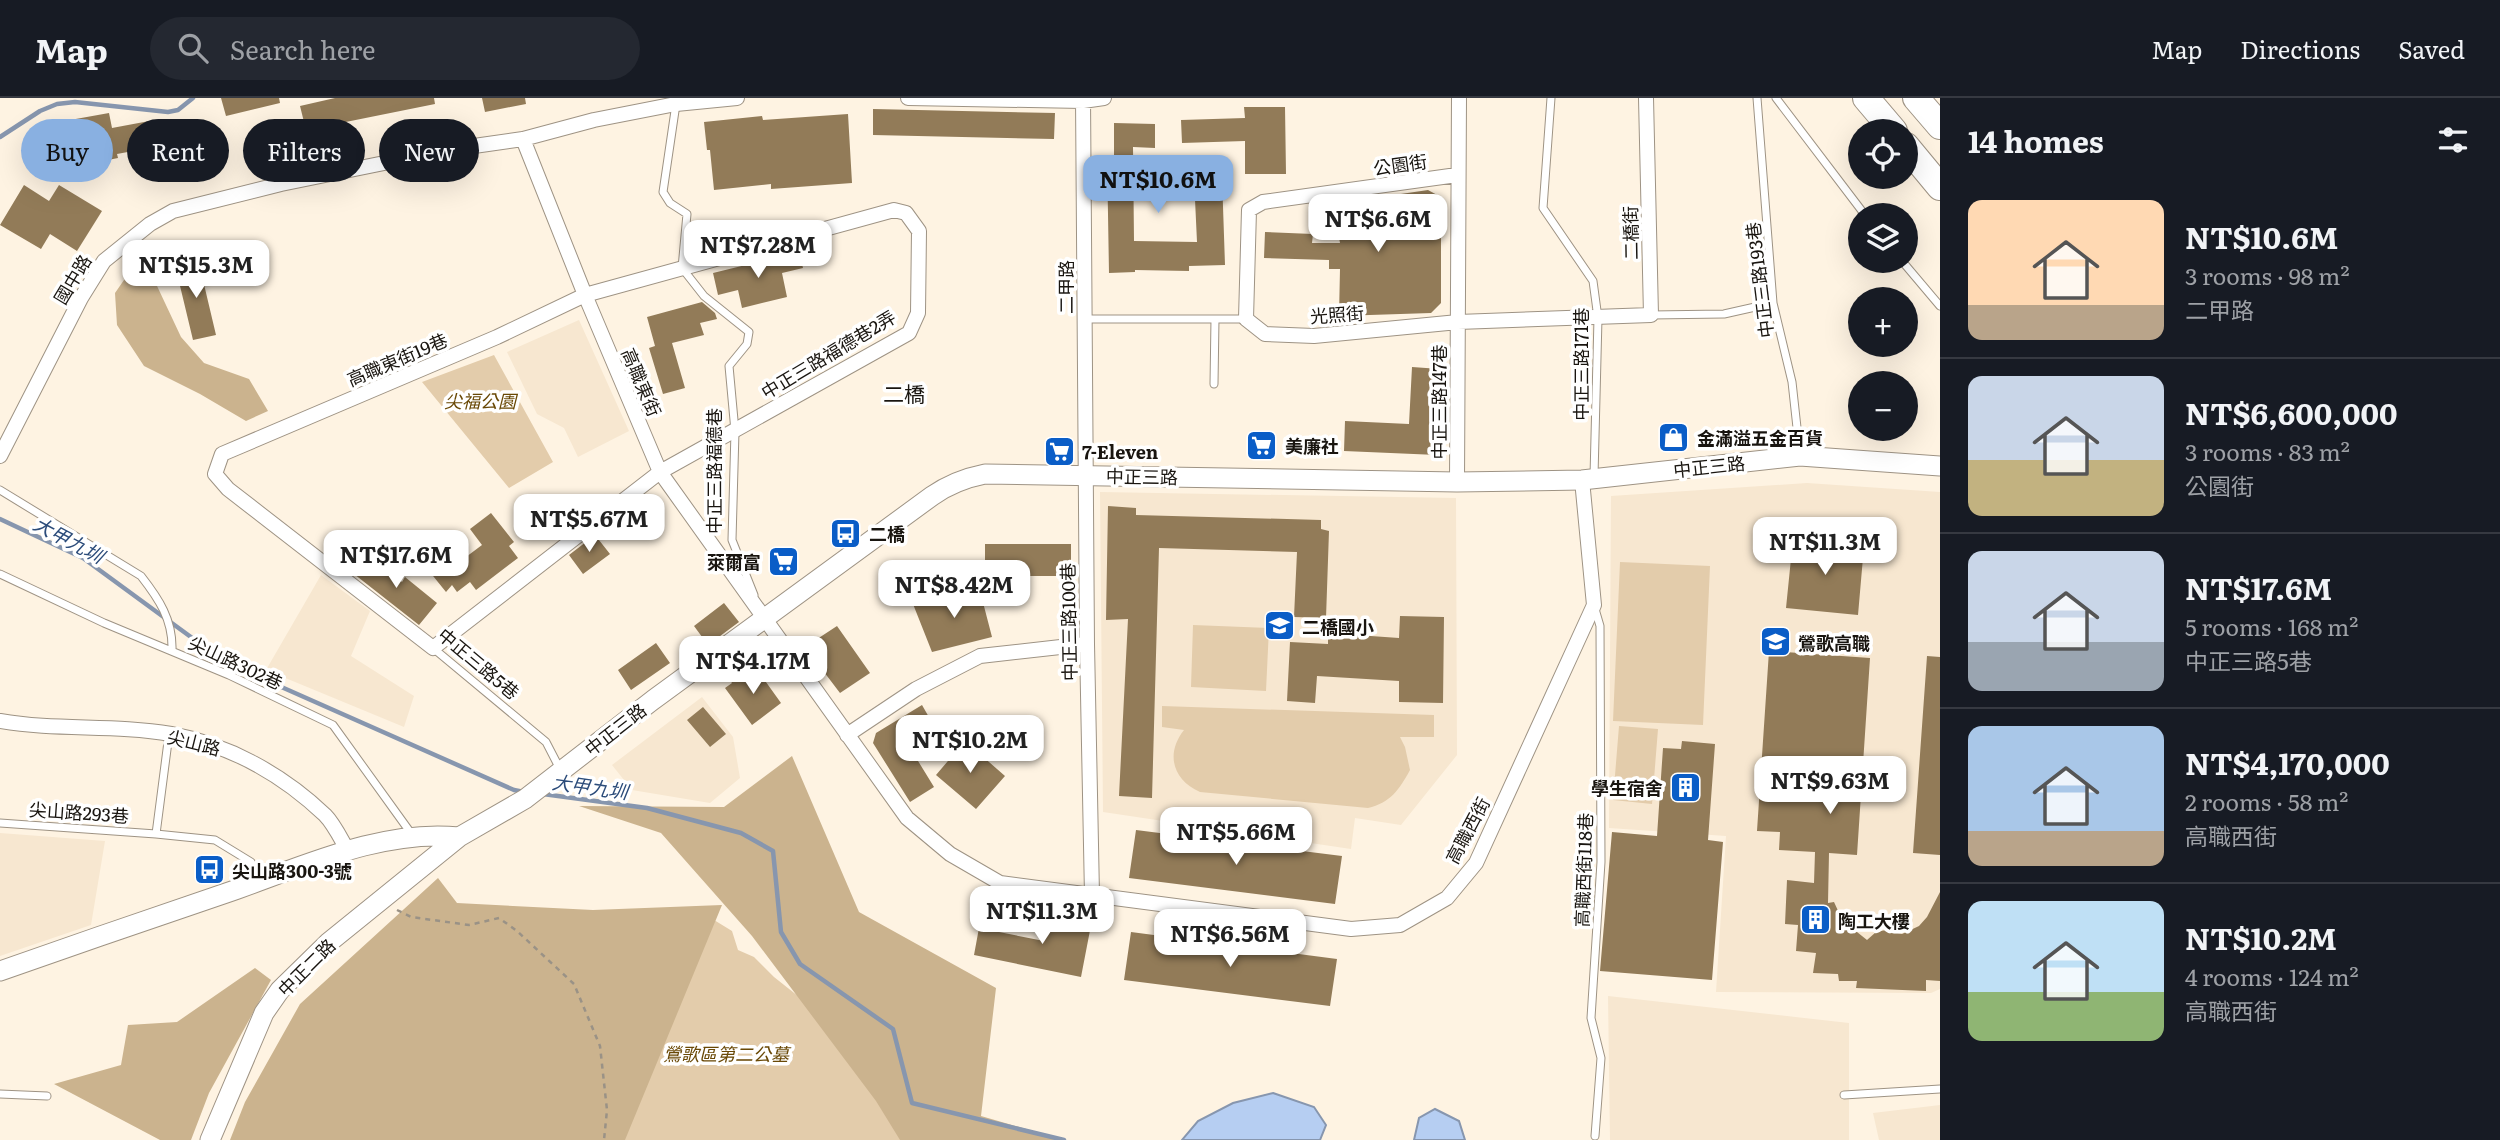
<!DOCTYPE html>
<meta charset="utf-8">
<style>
body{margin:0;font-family:Literata,"Noto Sans TC",serif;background:#242831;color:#f1f3f6;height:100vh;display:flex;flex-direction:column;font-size:26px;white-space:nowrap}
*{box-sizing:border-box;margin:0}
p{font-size:23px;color:#9ea1a6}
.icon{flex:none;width:38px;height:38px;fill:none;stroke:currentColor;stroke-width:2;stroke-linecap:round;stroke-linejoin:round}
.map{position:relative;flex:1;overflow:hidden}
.details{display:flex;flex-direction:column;background:#171b24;width:560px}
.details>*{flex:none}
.hud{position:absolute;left:21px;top:21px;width:665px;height:63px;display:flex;gap:14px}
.fabs{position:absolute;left:1848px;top:21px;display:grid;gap:14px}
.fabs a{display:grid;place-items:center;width:70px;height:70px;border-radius:50%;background:#171b24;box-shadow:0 7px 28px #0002;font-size:35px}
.price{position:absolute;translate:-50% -60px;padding:0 16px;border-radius:14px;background:#fff;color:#222;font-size:23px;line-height:46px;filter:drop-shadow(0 2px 4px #0008)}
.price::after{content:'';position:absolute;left:50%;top:42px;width:21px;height:16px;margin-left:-10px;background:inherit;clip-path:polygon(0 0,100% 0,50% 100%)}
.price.selected{background:#89b0e1;color:#111}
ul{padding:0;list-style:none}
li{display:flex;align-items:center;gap:21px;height:175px;padding:0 28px}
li+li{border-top:2px solid #363941}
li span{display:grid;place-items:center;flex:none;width:196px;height:140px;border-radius:14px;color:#555}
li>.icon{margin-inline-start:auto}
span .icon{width:84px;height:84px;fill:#fffc;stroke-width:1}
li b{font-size:30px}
h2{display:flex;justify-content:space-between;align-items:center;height:84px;padding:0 28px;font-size:30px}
.tag{padding:0 24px;border-radius:32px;background:#171b24;box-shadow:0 7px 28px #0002;font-size:24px;line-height:63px}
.tag.selected{background:#89b0e1;color:#111}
header{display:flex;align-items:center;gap:42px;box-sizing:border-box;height:98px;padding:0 35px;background:#171b24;border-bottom:2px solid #363941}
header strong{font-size:33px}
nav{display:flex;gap:38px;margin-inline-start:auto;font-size:24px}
.search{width:490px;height:63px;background:#242831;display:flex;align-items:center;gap:18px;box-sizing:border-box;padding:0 24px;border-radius:38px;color:#9ea1a6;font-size:26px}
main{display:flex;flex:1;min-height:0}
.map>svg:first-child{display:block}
.built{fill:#f7e7d0}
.green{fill:#e3ccab}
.forest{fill:#cbb38e}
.water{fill:#b6cef2;stroke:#8796ae;stroke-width:2}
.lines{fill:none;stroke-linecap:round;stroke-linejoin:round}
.stream{stroke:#8796ae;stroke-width:4.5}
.building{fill:#927b58}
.service-casing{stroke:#9e9384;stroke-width:9}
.minor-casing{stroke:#9e9384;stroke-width:16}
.tertiary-casing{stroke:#9e9384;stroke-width:21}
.motorway-casing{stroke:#9e9384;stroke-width:28}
.path{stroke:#9a9286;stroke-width:2.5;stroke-dasharray:5 5;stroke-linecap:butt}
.service{stroke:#fff;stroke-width:7}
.minor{stroke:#fff;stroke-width:14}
.tertiary{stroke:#fff;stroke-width:19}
.motorway{stroke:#fff;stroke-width:26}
.labels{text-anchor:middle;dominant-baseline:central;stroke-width:7;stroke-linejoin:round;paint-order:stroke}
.street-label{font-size:18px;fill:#191510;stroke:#fff}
.park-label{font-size:18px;font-style:italic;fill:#694805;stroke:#fff}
.poi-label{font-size:18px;font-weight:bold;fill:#191510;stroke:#fff;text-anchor:start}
.water-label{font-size:19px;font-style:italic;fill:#2c4c7a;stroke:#fff}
.quarter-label{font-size:21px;fill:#191510;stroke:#fff}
</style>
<header>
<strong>Map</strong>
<div class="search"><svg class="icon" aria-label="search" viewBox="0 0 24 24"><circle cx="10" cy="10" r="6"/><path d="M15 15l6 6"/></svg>Search here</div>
<nav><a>Map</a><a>Directions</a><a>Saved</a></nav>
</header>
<main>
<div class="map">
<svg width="1940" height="1042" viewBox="0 0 1940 1042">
<rect width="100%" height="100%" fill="#fef3e2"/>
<!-- built -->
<path class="built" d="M579,222L629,333L578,359L564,330L537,316L507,254Z
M1807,385L1940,394V891L1931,895L1716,894L1726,738L1609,730L1611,398Z
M1100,394L1456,400L1457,657L1401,727L1355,720L1351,751L1103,714Z
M321,477L370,513L351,558L414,598L404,629L266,572Z
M702,599L733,639L740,680L710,705L632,692L612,667Z
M0,735L105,743L91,827L0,858Z
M1608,898L1849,925V1042H1610Z
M1940,1007V1042H1879L1873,1015Z"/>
<!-- green -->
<path class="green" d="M494,257L553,364L509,390L422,284Z
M1620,464L1710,468L1703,627L1613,623Z
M1193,527L1269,530L1266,593L1191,589Z
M1162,608L1434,617V639H1400L1405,649L1410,672C1399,692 1390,705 1368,710L1200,694C1173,682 1165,656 1184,632L1162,629Z
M1619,628L1658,631L1652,706L1613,702Z
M701,814L732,833L738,852L754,859L774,879L808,906L913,1042H607Z"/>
<!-- forest -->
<path class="forest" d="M142,156L181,239L204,265L249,281L268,313L246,323L200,296L144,268L117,227L115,195Z
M792,658L859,814L996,890L981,1018L1064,1042H900L876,1003L752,838L661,735L579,708L724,709Z
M438,780L457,805L593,812L722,807L625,1042H230L245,1004L300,906Z
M255,870L271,882L209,995L191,1042H160L54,986L121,967L128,927L177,924Z"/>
<!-- water -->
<path class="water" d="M1273,995L1314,1009L1326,1027L1320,1042H1182L1198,1023L1233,1005Z
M1435,1011L1459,1023L1465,1042H1414L1419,1020Z"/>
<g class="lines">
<!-- stream -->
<path class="stream" d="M0,39L40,13L57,6L75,4L168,14L178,12L193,0
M0,421L83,460L225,564L514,692L524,694
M543,696L647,710L741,735L773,753L781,834L800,866L893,931L912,1005L1064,1042"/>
</g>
<!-- building -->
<path class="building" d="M221,0H279L280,5L226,18Z
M335,0H434L435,6L306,32L300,8Z
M482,0H525L526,6L485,14Z
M1244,9H1285L1286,76H1245V43L1182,45L1181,22L1245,20Z
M873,11L1055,15L1054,41L873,37Z
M109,15L112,30L160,21L165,47L117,56L118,60L68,70L59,24Z
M848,16L852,85L771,91V86L714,92L710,52H707L704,24L762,18L763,22Z
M1114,25L1155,26V50L1133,49L1134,143L1197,144L1194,80L1222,79L1225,167L1189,168V173L1135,172V174L1109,175L1107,57H1114Z
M24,87L49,103L59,87L102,113L77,153L50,136L41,151L0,127Z
M1428,92L1439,98L1441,132V205L1431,215L1339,218L1340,171H1329V162L1264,160L1265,134L1313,136L1312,145H1340L1333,106Z
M799,154L803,170L782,175L787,199L742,210L738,192L718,197L713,175Z
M198,161L216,237L193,242L175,167Z
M702,204L715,215L717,221L700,225L704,237L672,245L685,290L663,296L649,250L655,248L647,219Z
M1412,269L1440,271L1437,357L1344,353L1345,323L1409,326Z
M1108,408L1136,410V417L1321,422V431L1329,433L1326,520L1294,519L1297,454L1159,450L1152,700L1119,698L1128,521L1106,522Z
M491,415L514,444L509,448L518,460L476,492L470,484L457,494L452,487L446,494L425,468L447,451L458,465L482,447L470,431Z
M595,437L610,456L583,476L569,457Z
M1793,441L1864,448L1858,517L1786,510Z
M985,446H1071V478H1009V494H985Z
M369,457L402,484L405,479L437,505L419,527L354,476Z
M979,489L992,539L932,554L913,506Z
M724,505L739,524L708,547L694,528Z
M1400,518L1444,519L1443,605L1399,604V583L1317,578L1315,605L1287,603L1290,544L1328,546V535L1399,540Z
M837,528L870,575L840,595L805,549Z
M656,545L670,565L631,592L618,572Z
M1769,553L1870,560L1857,757L1829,755L1828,805L1834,804L1840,817L1847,826L1867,842L1876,834L1886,832L1902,836L1919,828L1927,819L1940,794V883L1926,882V893L1856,890L1857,883H1839L1838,876L1813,875L1816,855L1796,853L1798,827L1785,826L1787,782L1814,785L1815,754L1779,752L1780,734L1757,733Z
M1927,558L1940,559V757L1913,755Z
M742,573L748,581L758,573L781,605L752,627L725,590L732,585L730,582Z
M922,607L934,628L907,645L934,689L910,704L873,645L876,635Z
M703,609L726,636L710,649L687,622Z
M965,643L1005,678L976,711L936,677Z
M1682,643L1715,646L1708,742L1723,744L1712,882L1600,873L1612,734L1657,738L1663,650L1681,651Z
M1136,732L1342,758L1335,806L1129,780Z
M1050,814L1092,822L1081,879L974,857L979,830L1044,843Z
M1131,834L1337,861L1330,908L1124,882Z"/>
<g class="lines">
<defs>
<path id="service" d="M1551,0L1543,110L1593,183L1598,220L1594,378
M1757,0L1773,205L1792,284L1800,357
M1776,0L1865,117
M676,6L663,94L670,105L687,116L682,170L704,198L749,234L747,246L729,268L735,333L732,442L754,497
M1902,163L1940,208
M1651,217L1724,216L1773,205
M1084,221H1246
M1214,286L1215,221
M0,392L141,478C159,501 173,522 172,552
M0,476L104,525L229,577L333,627L413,738
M433,550L546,644L561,673
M169,636L156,736L215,742L251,764L261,782
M0,725L156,736
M0,996L47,998
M1844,997L1940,991
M1595,1038L1601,960L1591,920L1601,764L1600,528L1595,511"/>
<path id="minor" d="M908,0L1083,3L1104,0
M1083,0L1087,546L1092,797
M523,41L585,197L660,374L907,720L950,756L1000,785L1351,831L1400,827L1447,800L1476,765L1594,507L1582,382
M1457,77L1263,104L1249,112L1246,221L1265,236L1314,238L1458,224L1651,217L1646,0
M894,112L906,115L919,133L918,215L909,235L660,374L433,550L228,391L215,376L222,356L497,239L585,197Z
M0,358L81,200L104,163L150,126L173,113L281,86L453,51L523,41L594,22L676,6L737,0
M1457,384L1459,0
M0,623C56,633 115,626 171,636C229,647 282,676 325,717C334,726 341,741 348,753
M847,637L916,591L980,558L1087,546"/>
<path id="tertiary" d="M0,873C77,846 155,819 232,793C304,768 382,731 459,739
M210,1042L264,915L280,892L328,845L459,739L525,701L653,602L932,398C949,386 965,380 985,376L1457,384L1582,382L1800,358L1940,368"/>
<path id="motorway" d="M1866,0L1894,33
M1916,0L1940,28
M1906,48L1940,89"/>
</defs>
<!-- service casing -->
<use href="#service" class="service-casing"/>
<!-- minor casing -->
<use href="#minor" class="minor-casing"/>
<!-- tertiary casing -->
<use href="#tertiary" class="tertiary-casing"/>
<!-- motorway casing -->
<use href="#motorway" class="motorway-casing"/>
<!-- path -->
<path class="path" d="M397,812L411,819L469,827L499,820L517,833L574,886L600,948L607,1012L604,1042"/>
<!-- service -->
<use href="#service" class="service"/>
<!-- minor -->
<use href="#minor" class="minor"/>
<!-- tertiary -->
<use href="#tertiary" class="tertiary"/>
<!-- motorway -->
<use href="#motorway" class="motorway"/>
</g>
<!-- icons -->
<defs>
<symbol id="shop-square" viewBox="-11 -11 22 22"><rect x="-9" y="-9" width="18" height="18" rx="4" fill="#0a5dc7" stroke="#fff"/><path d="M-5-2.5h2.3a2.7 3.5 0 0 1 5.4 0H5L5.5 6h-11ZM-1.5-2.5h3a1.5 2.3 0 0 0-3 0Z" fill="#fff"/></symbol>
<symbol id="supermarket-square" viewBox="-11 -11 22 22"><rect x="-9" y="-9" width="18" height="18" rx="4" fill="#0a5dc7" stroke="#fff"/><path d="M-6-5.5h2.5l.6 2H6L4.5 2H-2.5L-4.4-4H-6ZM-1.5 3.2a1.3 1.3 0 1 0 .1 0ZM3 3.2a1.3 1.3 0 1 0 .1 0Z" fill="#fff"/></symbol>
<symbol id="bus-square" viewBox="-11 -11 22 22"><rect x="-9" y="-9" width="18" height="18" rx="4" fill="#0a5dc7" stroke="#fff"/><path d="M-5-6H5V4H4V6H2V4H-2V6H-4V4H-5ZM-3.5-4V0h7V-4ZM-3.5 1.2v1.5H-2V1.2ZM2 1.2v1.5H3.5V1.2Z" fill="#fff"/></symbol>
<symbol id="school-square" viewBox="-11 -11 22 22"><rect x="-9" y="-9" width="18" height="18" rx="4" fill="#0a5dc7" stroke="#fff"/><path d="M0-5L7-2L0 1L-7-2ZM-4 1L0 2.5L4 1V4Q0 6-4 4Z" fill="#fff"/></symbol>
<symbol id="building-square" viewBox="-11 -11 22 22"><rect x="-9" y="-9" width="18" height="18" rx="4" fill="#0a5dc7" stroke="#fff"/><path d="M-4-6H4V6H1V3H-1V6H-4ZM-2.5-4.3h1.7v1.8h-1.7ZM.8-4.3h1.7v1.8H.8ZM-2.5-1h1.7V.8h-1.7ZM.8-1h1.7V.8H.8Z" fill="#fff"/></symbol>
</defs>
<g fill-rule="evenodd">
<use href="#shop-square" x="1656" y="322" width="35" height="35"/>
<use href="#supermarket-square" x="1244" y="330" width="35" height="35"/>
<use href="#supermarket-square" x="1042" y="336" width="35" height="35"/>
<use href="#bus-square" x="828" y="418" width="35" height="35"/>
<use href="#supermarket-square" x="766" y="446" width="35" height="35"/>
<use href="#school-square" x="1262" y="510" width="35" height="35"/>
<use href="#school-square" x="1758" y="526" width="35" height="35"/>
<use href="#building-square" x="1668" y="672" width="35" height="35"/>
<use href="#bus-square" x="192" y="754" width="35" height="35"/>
<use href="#building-square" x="1798" y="804" width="35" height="35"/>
</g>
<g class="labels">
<!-- street labels -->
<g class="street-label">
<text transform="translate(1400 66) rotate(-8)">公園街</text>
<text transform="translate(1630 135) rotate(-91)">二橋街</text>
<text transform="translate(72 181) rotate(-59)">國中路</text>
<text transform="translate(1759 182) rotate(-97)">中正三路193巷</text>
<text transform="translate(1065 189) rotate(-90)">二甲路</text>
<text transform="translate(1337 216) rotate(-4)">光照街</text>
<text transform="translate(828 256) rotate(-31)">中正三路福德巷2弄</text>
<text transform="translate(397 261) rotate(-23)">高職東街19巷</text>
<text transform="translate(1580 266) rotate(-90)">中正三路171巷</text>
<text transform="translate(642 284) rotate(67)">高職東街</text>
<text transform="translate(1438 304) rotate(-90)">中正三路147巷</text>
<text transform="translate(1709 368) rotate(-6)">中正三路</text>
<text transform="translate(713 373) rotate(-90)">中正三路福德巷</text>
<text transform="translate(1142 378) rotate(1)">中正三路</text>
<text transform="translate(1068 524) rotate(-91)">中正三路100巷</text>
<text transform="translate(236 564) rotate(25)">尖山路302巷</text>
<text transform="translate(479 565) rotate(40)">中正三路5巷</text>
<text transform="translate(615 631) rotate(-38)">中正三路</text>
<text transform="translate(194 644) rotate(14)">尖山路</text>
<text transform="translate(79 714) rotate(4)">尖山路293巷</text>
<text transform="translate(1467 732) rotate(-62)">高職西街</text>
<text transform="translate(1583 772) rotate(-88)">高職西街118巷</text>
<text transform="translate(306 869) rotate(-45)">中正二路</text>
</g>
<!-- park labels -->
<g class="park-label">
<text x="480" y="302">尖福公園</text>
<text x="726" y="955">鶯歌區第二公墓</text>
</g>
<!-- poi labels -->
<g class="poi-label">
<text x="1697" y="339">金滿溢五金百貨</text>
<text x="1285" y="347">美廉社</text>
<text x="1082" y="353">7-Eleven</text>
<text x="869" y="435">二橋</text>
<text x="761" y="463" text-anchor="end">萊爾富</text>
<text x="1302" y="528">二橋國小</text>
<text x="1798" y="544">鶯歌高職</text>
<text x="1663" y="689" text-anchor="end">學生宿舍</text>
<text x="232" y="772">尖山路300-3號</text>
<text x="1838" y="822">陶工大樓</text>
</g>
<!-- water labels -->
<g class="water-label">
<text transform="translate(69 441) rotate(28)">大甲九圳</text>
<text transform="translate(590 688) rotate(8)">大甲九圳</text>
</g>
<!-- quarter labels -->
<g class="quarter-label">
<text x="904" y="294">二橋</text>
</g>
</g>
</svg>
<div class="fabs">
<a><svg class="icon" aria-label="locate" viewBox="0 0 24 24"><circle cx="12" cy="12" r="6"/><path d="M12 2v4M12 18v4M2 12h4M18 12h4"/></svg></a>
<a><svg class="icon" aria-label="layers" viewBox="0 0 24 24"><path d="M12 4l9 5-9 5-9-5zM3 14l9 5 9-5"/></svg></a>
<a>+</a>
<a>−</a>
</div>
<b class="price selected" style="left:1158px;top:117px">NT$10.6M</b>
<b class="price" style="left:1378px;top:156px">NT$6.6M</b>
<b class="price" style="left:758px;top:182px">NT$7.28M</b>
<b class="price" style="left:196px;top:202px">NT$15.3M</b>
<b class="price" style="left:589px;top:456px">NT$5.67M</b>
<b class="price" style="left:1825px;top:479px">NT$11.3M</b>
<b class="price" style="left:396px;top:492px">NT$17.6M</b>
<b class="price" style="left:954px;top:522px">NT$8.42M</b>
<b class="price" style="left:753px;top:598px">NT$4.17M</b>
<b class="price" style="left:970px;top:677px">NT$10.2M</b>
<b class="price" style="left:1830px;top:718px">NT$9.63M</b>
<b class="price" style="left:1236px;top:769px">NT$5.66M</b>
<b class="price" style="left:1042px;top:848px">NT$11.3M</b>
<b class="price" style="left:1230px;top:871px">NT$6.56M</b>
<div class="hud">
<a class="tag selected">Buy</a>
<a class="tag">Rent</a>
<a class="tag">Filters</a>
<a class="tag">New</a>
</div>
</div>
<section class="details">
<h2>14 homes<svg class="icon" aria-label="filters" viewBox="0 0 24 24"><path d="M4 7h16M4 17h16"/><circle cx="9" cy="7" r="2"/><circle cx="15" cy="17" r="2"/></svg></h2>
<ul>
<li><span style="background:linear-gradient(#ffd9b3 75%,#b9a48a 0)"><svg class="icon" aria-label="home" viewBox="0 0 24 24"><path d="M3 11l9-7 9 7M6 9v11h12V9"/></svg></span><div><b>NT$10.6M</b><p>3 rooms · 98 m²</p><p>二甲路</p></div></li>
<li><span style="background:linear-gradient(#c9d6e8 60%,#c2b280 0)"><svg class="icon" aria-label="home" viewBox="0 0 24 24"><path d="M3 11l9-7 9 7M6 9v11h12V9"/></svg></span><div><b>NT$6,600,000</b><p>3 rooms · 83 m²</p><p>公園街</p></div></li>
<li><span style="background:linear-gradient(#c9d6e8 65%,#9aa5b1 0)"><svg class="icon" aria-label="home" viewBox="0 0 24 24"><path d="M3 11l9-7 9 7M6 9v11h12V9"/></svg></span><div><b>NT$17.6M</b><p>5 rooms · 168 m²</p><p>中正三路5巷</p></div></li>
<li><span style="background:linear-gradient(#a9c7e8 75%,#b9a48a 0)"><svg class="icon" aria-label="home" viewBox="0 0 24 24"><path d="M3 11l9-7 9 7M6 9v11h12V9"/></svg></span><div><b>NT$4,170,000</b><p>2 rooms · 58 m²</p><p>高職西街</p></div></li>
<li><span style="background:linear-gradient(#bfe0f5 65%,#8fb573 0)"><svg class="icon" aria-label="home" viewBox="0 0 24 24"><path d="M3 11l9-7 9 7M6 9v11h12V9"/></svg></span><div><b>NT$10.2M</b><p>4 rooms · 124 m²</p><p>高職西街</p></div></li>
</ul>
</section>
</main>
